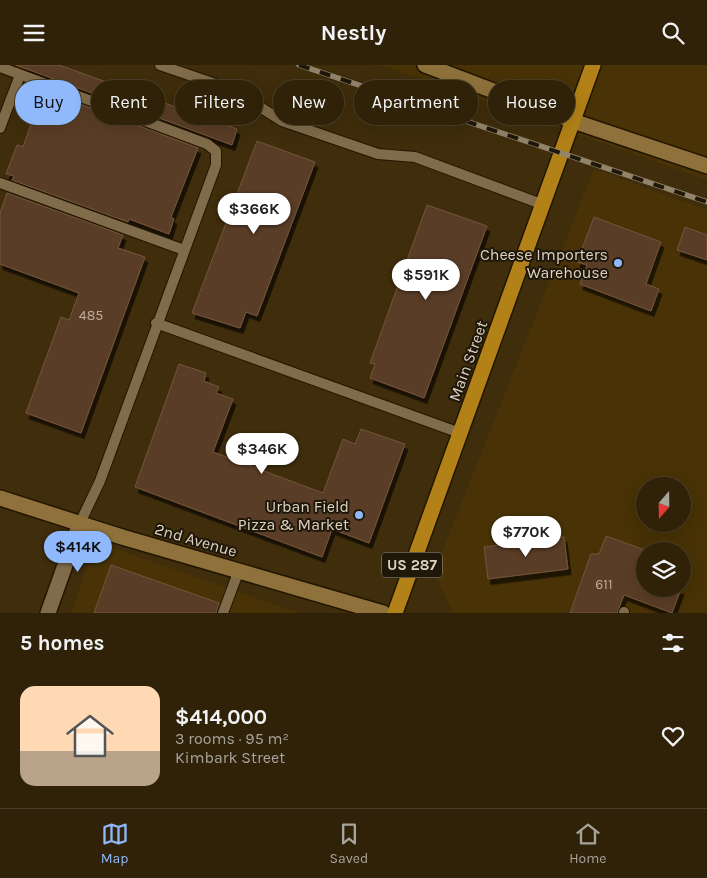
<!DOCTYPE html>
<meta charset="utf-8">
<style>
body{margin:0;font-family:Karla,sans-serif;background:#372a12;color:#f1f3f6;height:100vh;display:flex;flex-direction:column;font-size:19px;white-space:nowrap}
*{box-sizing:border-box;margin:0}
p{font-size:16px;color:#a7a49c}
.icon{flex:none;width:28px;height:28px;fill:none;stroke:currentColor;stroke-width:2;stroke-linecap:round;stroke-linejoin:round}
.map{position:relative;height:548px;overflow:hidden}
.panel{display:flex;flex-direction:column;background:#2f2208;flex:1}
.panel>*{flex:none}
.hud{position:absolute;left:15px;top:15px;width:678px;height:45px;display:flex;gap:10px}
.needle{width:32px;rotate:200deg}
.buttons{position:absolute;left:636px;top:412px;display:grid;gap:10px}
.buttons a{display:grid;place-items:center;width:55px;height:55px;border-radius:50%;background:#2f2208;box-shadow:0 5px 20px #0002,0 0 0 1px #4a3f29;font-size:25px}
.price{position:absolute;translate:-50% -42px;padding:0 11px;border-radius:18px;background:#fff;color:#222;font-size:16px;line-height:32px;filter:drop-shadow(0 1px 2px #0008)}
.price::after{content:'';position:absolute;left:50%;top:30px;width:15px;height:11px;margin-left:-8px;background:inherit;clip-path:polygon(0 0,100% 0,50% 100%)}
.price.selected{background:#8fb8fd;color:#111}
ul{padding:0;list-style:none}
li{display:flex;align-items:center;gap:15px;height:125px;padding:0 20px}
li+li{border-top:1px solid #4a3f29}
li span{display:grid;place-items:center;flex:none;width:140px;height:100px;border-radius:15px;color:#555}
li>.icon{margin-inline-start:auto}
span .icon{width:60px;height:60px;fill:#fffc;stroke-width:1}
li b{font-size:21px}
h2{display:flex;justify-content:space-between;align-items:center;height:60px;padding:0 20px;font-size:21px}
.pill{padding:0 18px;border-radius:22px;background:#2f2208;box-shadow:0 5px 20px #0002,0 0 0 1px #4a3f29;font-size:18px;line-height:45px}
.pill.selected{background:#8fb8fd;color:#111}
header{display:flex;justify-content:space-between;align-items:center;height:65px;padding:0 20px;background:#2f2208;font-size:22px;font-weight:700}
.tab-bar{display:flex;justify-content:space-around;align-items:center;height:70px;border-top:1px solid #4a3f29;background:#2f2208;font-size:14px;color:#a7a49c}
.tab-bar a{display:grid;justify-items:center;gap:2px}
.tab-bar .selected{color:#8fb8fd}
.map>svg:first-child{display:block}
.built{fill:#483206;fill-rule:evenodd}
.building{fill:#5a3d25;stroke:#74553d;filter:url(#shadow)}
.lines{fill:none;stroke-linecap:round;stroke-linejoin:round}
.lane-casing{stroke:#231600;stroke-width:12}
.street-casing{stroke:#231600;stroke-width:18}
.secondary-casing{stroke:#231600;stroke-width:18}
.highway-casing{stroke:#231600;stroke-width:18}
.lane{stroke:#806c4a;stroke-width:10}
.street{stroke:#806c4a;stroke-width:15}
.secondary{stroke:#8f723b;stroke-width:15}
.highway{stroke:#b28117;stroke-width:15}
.rail-casing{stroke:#92846a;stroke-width:5.5}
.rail{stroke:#1f170a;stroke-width:4;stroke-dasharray:11;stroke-linecap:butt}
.poi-dot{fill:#8fb8fd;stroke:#1f170a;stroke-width:2}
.labels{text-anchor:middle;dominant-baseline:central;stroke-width:4;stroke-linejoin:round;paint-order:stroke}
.number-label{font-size:14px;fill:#bdae9a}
.shield{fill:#1f170a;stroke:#a59b8a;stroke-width:1}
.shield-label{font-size:15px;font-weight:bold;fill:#ded3c1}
.poi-label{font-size:16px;fill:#ded3c1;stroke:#1f170a;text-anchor:end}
.street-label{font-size:16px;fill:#ded3c1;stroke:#1f170a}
</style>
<header><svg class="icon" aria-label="menu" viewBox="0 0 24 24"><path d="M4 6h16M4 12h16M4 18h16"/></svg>Nestly<svg class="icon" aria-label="search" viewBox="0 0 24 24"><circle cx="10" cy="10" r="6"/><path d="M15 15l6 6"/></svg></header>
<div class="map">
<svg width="707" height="548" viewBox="0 0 707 548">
<defs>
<filter id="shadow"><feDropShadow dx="3" dy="5.5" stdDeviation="0" flood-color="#0009"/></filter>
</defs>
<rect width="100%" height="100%" fill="#3f2d0b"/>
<!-- built -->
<path class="built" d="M381,0H707V115Z
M594,104L707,145V548H453L434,507ZM645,421H682V459H645ZM645,486H682V524H645Z
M96,477L299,548H71Z"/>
<!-- building -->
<path class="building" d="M16,0H59L237,64L232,80Z
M43,25L198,83L171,152L174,154L169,169L129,154L128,157L12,115L14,111L6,109L17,80L23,82Z
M257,76L315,97L257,251L246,247L240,263L192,248Z
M7,128L123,170L118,183L145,192L81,368L26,348L61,252L69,255L79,228L0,199V148Z
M427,140L487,161L424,333L370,313L375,299L370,298Z
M594,152L661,177L646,219L659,224L651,246L580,219L587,200L577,197Z
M685,162L707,170V195L677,185Z
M179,299L206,308L204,316L219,322L216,328L233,334L213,387L323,428L343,374L355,379L361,364L405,379L369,478L332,464L322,492L135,422Z
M606,471L645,485V524H681L672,548L624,530L617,548H570L591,489H599Z
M564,472L568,504L488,514L484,482Z
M111,500L219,538L216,548H94Z"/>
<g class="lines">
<defs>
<path id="lane" d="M160,0L233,25L282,56L378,89L415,92L544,140
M0,2L207,79L216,86V100L100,416L80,458
M0,63L20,10
M0,118L184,185
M156,258L460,368
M223,548L239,505
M624,548V547"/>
<path id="street" d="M48,548L80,458"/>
<path id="secondary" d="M425,0L573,56L707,101
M0,433L122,472L383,548"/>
<path id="highway" d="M395,548L593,0"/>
</defs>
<!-- lane casing -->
<use href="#lane" class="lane-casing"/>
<!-- street casing -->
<use href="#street" class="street-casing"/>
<!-- secondary casing -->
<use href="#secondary" class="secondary-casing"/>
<!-- highway casing -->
<use href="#highway" class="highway-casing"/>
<!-- lane -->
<use href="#lane" class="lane"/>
<!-- street -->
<use href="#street" class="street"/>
<!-- secondary -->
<use href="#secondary" class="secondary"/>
<!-- highway -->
<use href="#highway" class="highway"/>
<defs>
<path id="rail" d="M299,0L707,137"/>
</defs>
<!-- rail casing -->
<use href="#rail" class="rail-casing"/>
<!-- rail -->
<use href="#rail" class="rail"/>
</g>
<!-- markers -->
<g class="poi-dot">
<circle cx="618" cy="198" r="5"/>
<circle cx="359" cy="450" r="5"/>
</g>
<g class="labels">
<!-- number labels -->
<g class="number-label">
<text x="91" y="250">485</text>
<text x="604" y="519">611</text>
</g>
<!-- shield labels -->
<rect class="shield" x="382" y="487.5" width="60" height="25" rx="4"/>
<g class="shield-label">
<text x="412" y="500">US 287</text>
</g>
<!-- poi labels -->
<g class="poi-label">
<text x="608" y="189">Cheese Importers<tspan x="608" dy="18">Warehouse</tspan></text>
<text x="349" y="441">Urban Field<tspan x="349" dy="18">Pizza &amp; Market</tspan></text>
</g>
<!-- street labels -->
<g class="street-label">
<text transform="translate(468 296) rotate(-70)">Main Street</text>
<text transform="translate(196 475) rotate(16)">2nd Avenue</text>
</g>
</g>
</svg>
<div class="buttons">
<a><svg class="needle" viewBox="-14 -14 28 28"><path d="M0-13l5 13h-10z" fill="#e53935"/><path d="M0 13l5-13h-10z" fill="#a7a49c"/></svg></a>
<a><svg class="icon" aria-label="layers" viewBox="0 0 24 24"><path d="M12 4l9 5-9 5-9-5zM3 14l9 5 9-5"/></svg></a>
</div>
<b class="price" style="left:254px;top:170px">$366K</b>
<b class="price" style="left:426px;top:236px">$591K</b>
<b class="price" style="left:262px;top:410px">$346K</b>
<b class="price" style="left:526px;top:493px">$770K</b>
<b class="price selected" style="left:78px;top:508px">$414K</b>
<div class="hud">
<a class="pill selected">Buy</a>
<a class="pill">Rent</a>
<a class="pill">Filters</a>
<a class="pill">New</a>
<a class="pill">Apartment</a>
<a class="pill">House</a>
</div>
</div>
<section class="panel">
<h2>5 homes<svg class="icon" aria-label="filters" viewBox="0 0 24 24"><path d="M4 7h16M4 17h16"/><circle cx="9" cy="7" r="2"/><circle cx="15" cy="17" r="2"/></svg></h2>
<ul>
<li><span style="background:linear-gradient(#ffd9b3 65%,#b9a48a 0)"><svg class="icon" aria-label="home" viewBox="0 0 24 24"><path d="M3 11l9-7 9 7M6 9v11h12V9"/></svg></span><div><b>$414,000</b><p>3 rooms · 95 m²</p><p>Kimbark Street</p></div><svg class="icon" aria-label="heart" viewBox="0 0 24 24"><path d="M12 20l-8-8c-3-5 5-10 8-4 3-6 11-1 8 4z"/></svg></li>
</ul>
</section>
<nav class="tab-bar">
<a class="selected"><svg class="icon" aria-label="map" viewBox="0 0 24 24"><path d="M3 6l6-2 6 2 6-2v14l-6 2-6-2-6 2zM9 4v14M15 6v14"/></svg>Map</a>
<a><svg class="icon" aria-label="saved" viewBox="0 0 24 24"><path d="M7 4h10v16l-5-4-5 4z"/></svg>Saved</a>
<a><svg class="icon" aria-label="home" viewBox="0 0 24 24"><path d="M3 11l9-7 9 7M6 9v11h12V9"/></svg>Home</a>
</nav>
